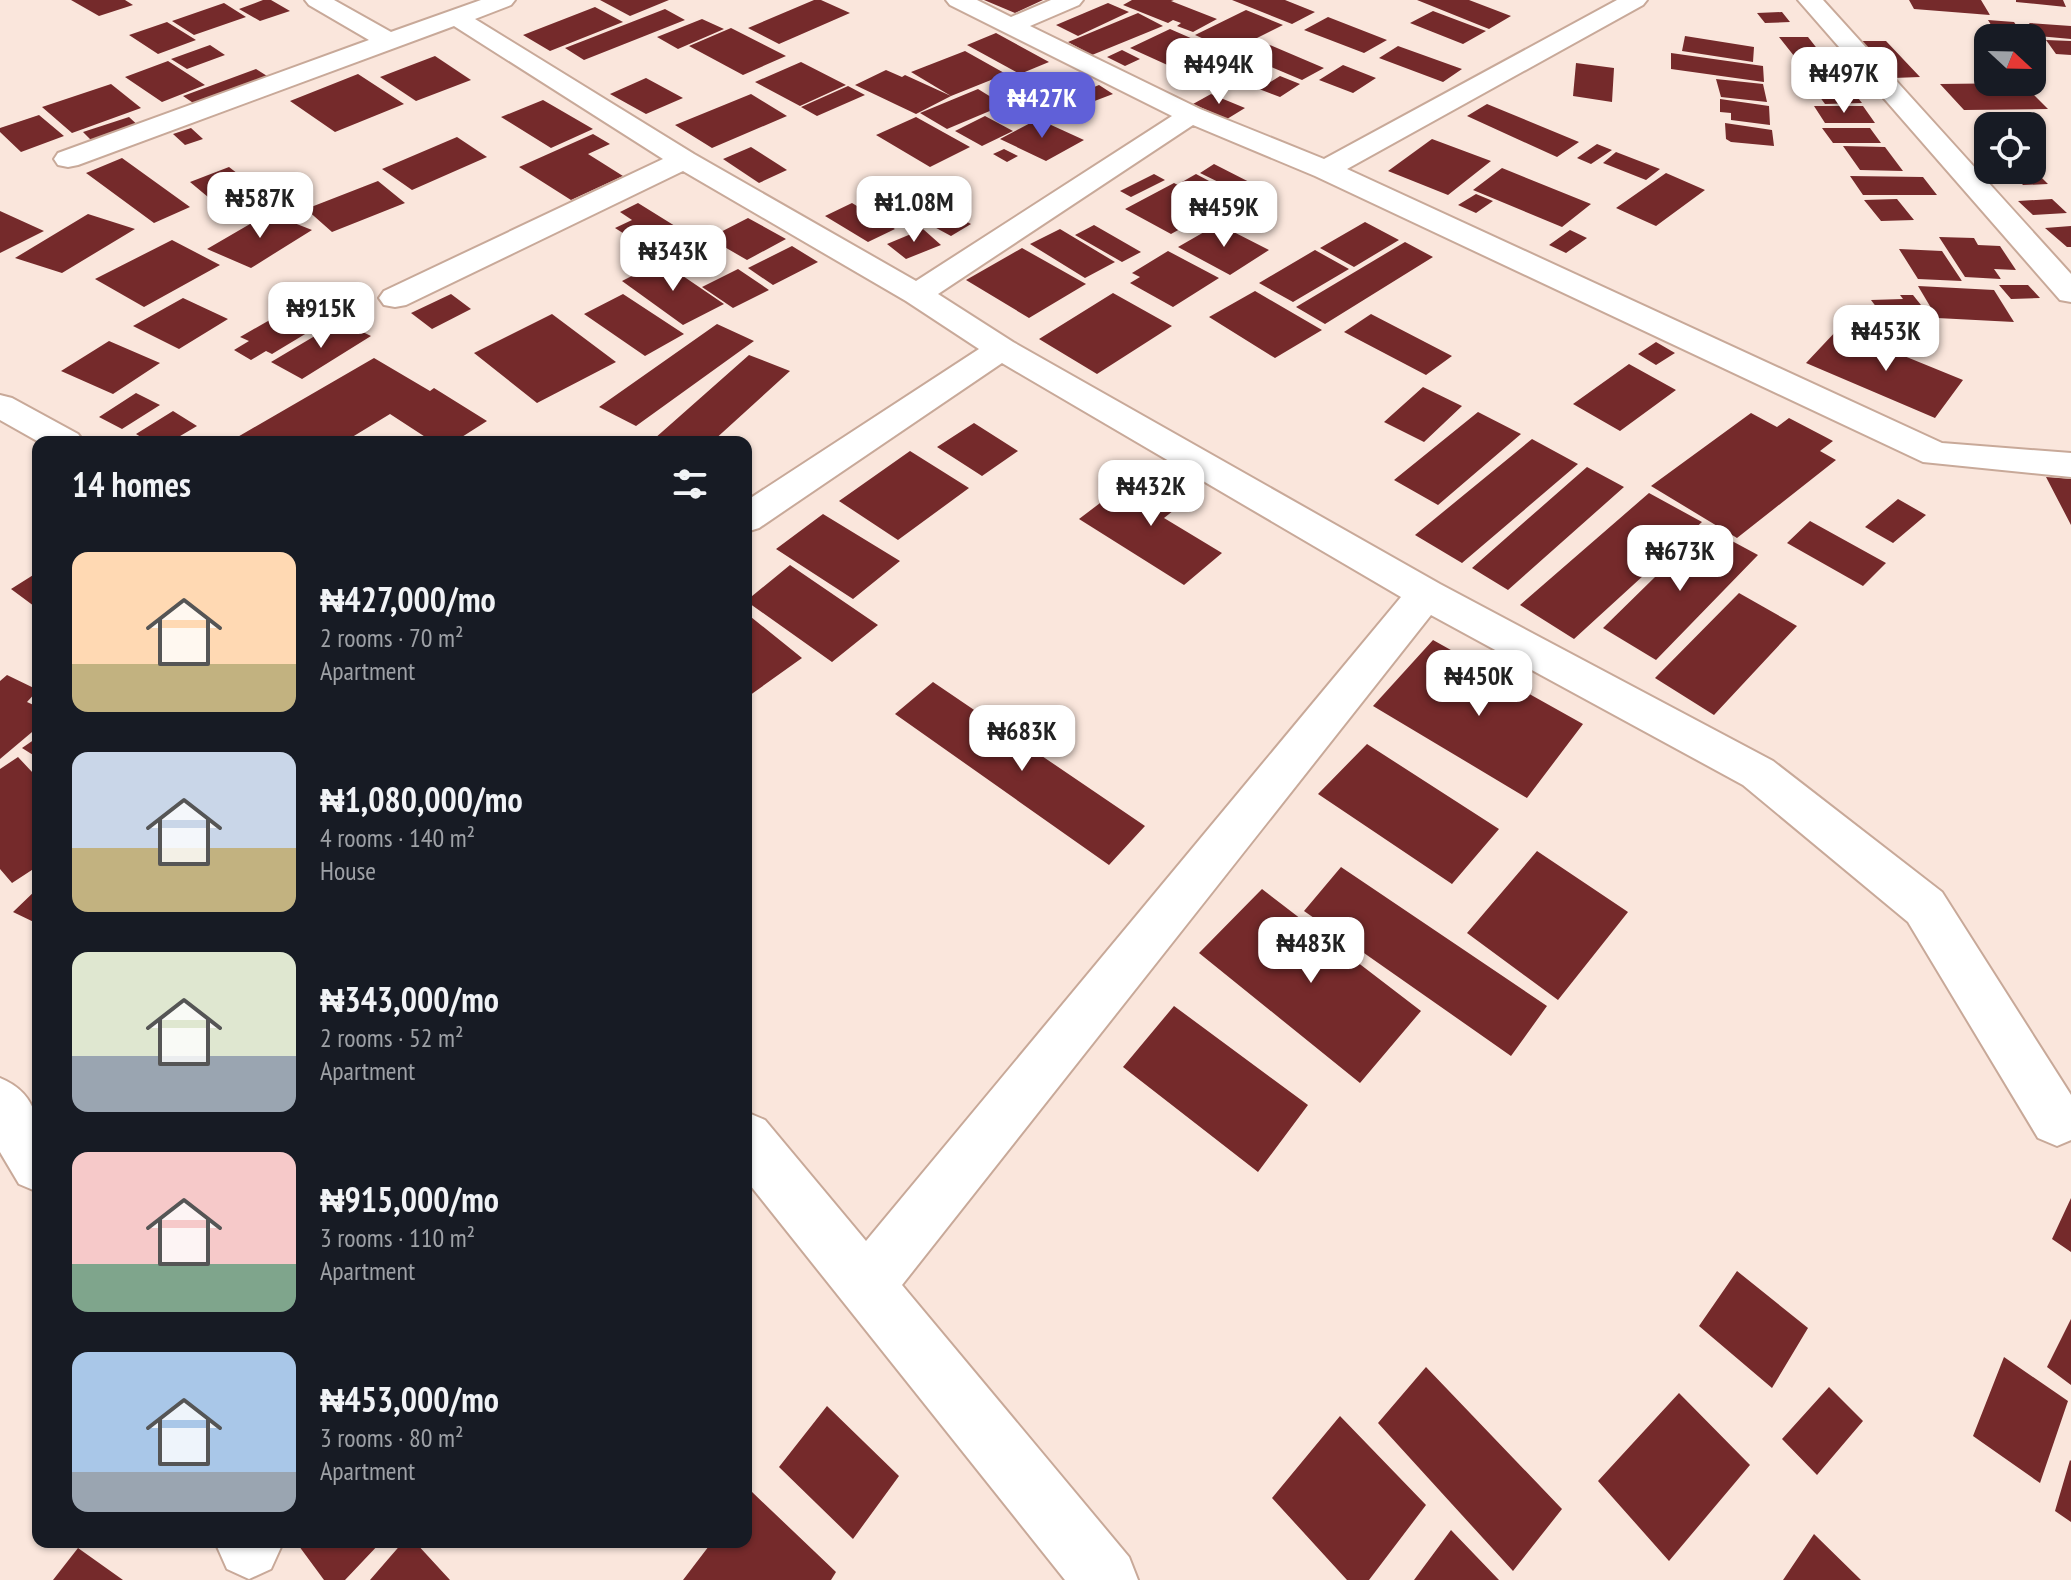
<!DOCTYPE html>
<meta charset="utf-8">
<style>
body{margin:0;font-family:"PT Sans Narrow",sans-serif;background:#20242c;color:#f1f3f6;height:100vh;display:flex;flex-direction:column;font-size:30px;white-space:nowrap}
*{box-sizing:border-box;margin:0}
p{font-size:26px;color:#9ea1a6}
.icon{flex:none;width:44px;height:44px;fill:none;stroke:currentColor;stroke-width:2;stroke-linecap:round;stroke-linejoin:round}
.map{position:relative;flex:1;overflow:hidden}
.drawer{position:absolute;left:32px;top:436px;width:720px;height:1112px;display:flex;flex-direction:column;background:#171b24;border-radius:16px;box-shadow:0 2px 6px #0004}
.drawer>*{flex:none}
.needle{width:52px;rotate:112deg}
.tools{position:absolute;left:1974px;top:24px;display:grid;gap:16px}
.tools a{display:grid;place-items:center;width:72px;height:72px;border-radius:16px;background:#171b24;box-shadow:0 2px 6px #0004;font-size:40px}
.price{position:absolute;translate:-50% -68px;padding:0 18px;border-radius:16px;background:#fff;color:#222;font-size:26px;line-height:52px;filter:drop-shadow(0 2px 4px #0008)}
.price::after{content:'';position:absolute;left:50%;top:48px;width:24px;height:18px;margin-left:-12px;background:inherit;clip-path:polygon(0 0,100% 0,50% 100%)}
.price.on{background:#6060d8;color:#fff}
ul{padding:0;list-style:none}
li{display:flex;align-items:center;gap:24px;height:200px;padding:0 40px}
li span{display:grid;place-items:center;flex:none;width:224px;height:160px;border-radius:16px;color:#555}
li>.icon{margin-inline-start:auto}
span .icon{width:96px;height:96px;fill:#fffc;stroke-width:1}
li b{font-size:34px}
h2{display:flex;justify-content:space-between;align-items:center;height:96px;padding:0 40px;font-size:34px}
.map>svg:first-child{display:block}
.building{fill:#752a2b}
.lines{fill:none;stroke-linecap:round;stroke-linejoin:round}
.minor-casing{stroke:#c8a999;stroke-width:4}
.minor{fill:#fff;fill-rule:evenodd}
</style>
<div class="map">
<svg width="2071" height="1580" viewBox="0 0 2071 1580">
<rect width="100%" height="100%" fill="#fae6dc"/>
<!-- building -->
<path class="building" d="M71,0H125L133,5L99,16Z
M263,0H271L290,11L260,21L239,9Z
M600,0H669L630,16Z
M814,0H821L850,13L779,44L748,28Z
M984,0H1043L1015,13Z
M1132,0H1174L1171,1L1217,19L1193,32L1177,26L1181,23L1173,20L1168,23L1123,5Z
M1232,0H1285L1315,12L1292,24Z
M1417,0H1469L1511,16L1489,29Z
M1909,0H1981L1990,15L1914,9Z
M2016,0H2063L2066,7L2016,2Z
M224,3L246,17L194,35L172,21Z
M1108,3L1129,12L1078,36L1056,25Z
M595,7L623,22L550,51L523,35Z
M665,9L685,20L584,60L565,48Z
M1246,10L1283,25L1231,51L1195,35Z
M1433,11L1486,31L1463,44L1410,23Z
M1782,12L1790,22L1765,23L1757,13Z
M1138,13L1163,26L1092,55L1068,42Z
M1328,17L1387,40L1364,53L1304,30Z
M702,19L724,29L678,49L657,37Z
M1988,20L2014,22L2023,35L1996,33Z
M167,22L196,40L158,54L129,35Z
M2029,23L2071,26V39L2038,36Z
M731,28L786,56L743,75L689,46Z
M1170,29L1225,53L1185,73L1130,48Z
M996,33L1049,62L1020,74L967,45Z
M1685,36L1754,47L1753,62L1682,51Z
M1779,37H1808L1834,70L1806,71Z
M2046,40L2071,41V55L2056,54Z
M1860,41H1886L1920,77L1893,78Z
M1265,43L1324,68L1302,80L1243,55Z
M210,45L225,55L187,69L171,59Z
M1398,46L1462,69L1443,82L1379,58Z
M1122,50L1140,59L1125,66L1107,57Z
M965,51L1006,74L951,96L911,72Z
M1671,53L1763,66L1764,82L1671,69Z
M435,56L471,80L416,101L380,77Z
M168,61L205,85L162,102L125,77Z
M801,62L846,85L800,106L755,82Z
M1576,63L1614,68L1612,102L1573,96Z
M1343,65L1376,78L1353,93L1319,80Z
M256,69L275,81L202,109L183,96Z
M886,70L902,77L905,75L951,96L916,114L855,85Z
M1802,73H1838L1862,103L1825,104Z
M358,74L404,104L335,132L290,101Z
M1280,76L1300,84L1280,97L1259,89Z
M646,78L683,98L646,114L610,94Z
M1716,79L1763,84L1767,102L1721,97Z
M1042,83L1060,89L1046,100L1028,95Z
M2022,83L2048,109L1964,110L1940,84Z
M111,84L141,108L72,133L42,107Z
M1099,85L1113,94L1084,105L1070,97Z
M848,86L865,95L817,116L801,107Z
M978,89L1004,105L947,129L920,113Z
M751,94L787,116L712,148L675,125Z
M1211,94L1245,108L1227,119L1193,104Z
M1720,99L1769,106L1770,125L1731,120V113L1720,112Z
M543,100L593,129L551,148L501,117Z
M1487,104L1579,142L1557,157L1467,116Z
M1814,106H1863L1875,123H1825Z
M39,115L64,136L21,152L0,132V128Z
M985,116L1013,131L982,146L955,131Z
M129,117L142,129L95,144L83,132Z
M916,117L970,147L930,167L876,135Z
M1038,119L1084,140L1046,161L1000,139Z
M1725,123L1772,130L1774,146L1731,142L1726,139Z
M191,128L203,139L185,145L173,134Z
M1822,128H1870L1881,143H1833Z
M593,134L610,144L588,154L623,176L571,200L519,167Z
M457,137L487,157L412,190L382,169Z
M1432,139L1491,161L1448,195L1388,171Z
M1597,144L1612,150L1591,164L1577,158Z
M1843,146L1885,147L1903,171L1860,170Z
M751,147L787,170L759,183L723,159Z
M1004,149L1018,156L1007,162L993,154Z
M1616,152L1660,169L1646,180L1603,163Z
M122,158L190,207L154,223L86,173Z
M1214,164L1261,188L1247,196L1200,173Z
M229,167L272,200L232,217L190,182Z
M1502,168L1591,204L1562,227L1473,190Z
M2009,170H2034L2048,184L2023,185Z
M1666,173L1705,190L1656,226L1616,208Z
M1154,174L1165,180L1131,197L1120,191Z
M1196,174L1239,197L1225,204L1182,182Z
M1850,176L1923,177L1937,195H1863Z
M378,181L405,203L332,232L306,209Z
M1174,183L1220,207L1171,234L1125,209Z
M1476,194L1493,201L1476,213L1458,205Z
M1897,199L1914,220L1881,221L1864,200Z
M2052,199L2067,213L2033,215L2018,201Z
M638,203L704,244L668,262L615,228L632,220L620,212Z
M852,203L895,229L868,242L825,216Z
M933,205L971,224L951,236L914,216Z
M0,211L44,231L0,253Z
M269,213L312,230L251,268L207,249Z
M88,214L135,229L62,273L15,258Z
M748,218L786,239L747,260L709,238Z
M1365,222L1399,240L1354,267L1320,248Z
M1218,224L1269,250L1230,275L1178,247Z
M1094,225L1141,252L1122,262L1075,235Z
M2071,226V247H2067L2045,228Z
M923,229L941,245L906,259L887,244Z
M1060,229L1115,262L1085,278L1030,244Z
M1570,230L1587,238L1566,253L1549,245Z
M1939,237L1974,238L1978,245L2000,246L2016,270L1994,269L2001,279L1965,277Z
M172,240L220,265L144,307L95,279Z
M1405,242L1433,257L1325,324L1296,307Z
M792,246L818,262L773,285L748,268Z
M1022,248L1086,284L1029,318L966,280Z
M1899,249L1942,251L1962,281L1918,279Z
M1315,250L1349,269L1293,302L1259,283Z
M1168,251L1219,278L1173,307L1130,283L1140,277L1132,273Z
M661,261L724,304L683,325L622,281Z
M738,269L769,290L733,308L702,287Z
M1999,285H2028L2040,298L2011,299Z
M1918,286L1994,290L2014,322L1937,318Z
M1255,291L1322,330L1275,358L1209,317Z
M1113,293L1172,326L1097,374L1039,339Z
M451,294L471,309L432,329L411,313Z
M623,294L684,334L645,356L584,314Z
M1900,295H1913L1929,315L1883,316L1871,300L1903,299Z
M310,297L340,313L272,354L266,351L251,360L234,350L249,341L240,337Z
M183,298L228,319L179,349L133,326Z
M552,314L616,362L537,403L474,353Z
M1371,314L1452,356L1426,375L1344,332Z
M1927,318L1939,334L1895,335L1883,319Z
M340,321L371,336L302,379L271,362Z
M717,324L754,341L636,426L599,407Z
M1838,329L1963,380L1935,418L1806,363Z
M109,341L160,363L113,394L61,371Z
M1656,342L1675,353L1656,365L1638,354Z
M749,355L790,371L712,442H662L654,439Z
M374,358L430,391L434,388L487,421L454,442H433L390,414L344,442H229Z
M1629,364L1676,390L1620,431L1573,404Z
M1423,387L1462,406L1424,442L1384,422Z
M136,393L160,405L122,429L99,417Z
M173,411L197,426L170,442H149L136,434Z
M1478,412L1521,434L1438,505L1394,480Z
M1751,413L1777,427L1789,418L1833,441L1820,451L1836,460L1737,538L1651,486Z
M974,423L1018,451L982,476L937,447Z
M1532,439L1578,464L1462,563L1415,535Z
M910,451L969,488L898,540L839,501Z
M1587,467L1624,487L1508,590L1472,568Z
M1141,472L1188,499L1164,518L1222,553L1184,585L1079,519Z
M2046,477L2071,479V525Z
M1649,493L1702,522L1574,639L1520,605Z
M1898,499L1926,515L1893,543L1865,527Z
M823,514L900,561L853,599L776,549Z
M1810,521L1886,563L1863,586L1787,543Z
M1706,527L1758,555L1656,660L1603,628Z
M790,565L878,625L832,662L746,601Z
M38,572V609L11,589Z
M1739,593L1797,626L1714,715L1655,678Z
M746,613L802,658L746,698Z
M1433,640L1583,724L1527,798L1373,706Z
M7,675L38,690L27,702L38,707V727L0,759V681Z
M933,682L1145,826L1109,865L895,714Z
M38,737V758L22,748Z
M1367,744L1499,829L1452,884L1318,794Z
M18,757L33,773L38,771V866L12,883L0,869V769Z
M1537,851L1628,912L1558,1000L1467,933Z
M1341,867L1547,1006L1511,1056L1304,911Z
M38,888V924L13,912Z
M1262,889L1421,1011L1360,1083L1199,953Z
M1174,1006L1308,1105L1258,1172L1123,1067Z
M2071,1198V1252L2052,1239Z
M1737,1271L1808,1328L1772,1388L1699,1326Z
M2071,1319V1385L2047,1367Z
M2004,1357L2068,1401L2040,1483L1973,1436Z
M1426,1367L1562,1509L1513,1571L1378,1423Z
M1829,1387L1863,1421L1817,1475L1782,1439Z
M1679,1393L1750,1465L1669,1561L1598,1481Z
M827,1406L899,1476L853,1539L779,1467Z
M1340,1416L1426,1505L1369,1580H1347L1272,1498Z
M2070,1460L2071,1461V1522L2055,1511Z
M751,1491L836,1572L831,1580H683L712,1542H746V1498Z
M1451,1530L1499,1580H1414Z
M1814,1534L1861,1580H1783Z
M296,1542H381L345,1580H324Z
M403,1542H415L450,1580H370Z
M78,1548L123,1580H53Z"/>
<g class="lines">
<defs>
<path id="minor" d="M305,0H334L391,32L481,0H515L511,5L475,19L694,154L916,281L1172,116L950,5L946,0H977L1011,17L1051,0H1083L1079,5L1030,26L1200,109L1324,159L1617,0H1647L1643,5L1347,169L1942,443L2071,453V477L1923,462L1315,176L1193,125L938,294L1013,342L1440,584L1773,761L1942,892L2071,1095V1140L2057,1146L2038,1138L1908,922L1743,785L1431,615L902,1285L1129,1557L1138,1580H1065L746,1180V1112L765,1120L866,1241L1401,597L1002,363L759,528L746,532V501L979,349L906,301L683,171L406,305L395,307L384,305L379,298L384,291L663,159L454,26L78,165L68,167L58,165L54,159L58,153L369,40L309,5Z
M1798,0H1823L2071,274V302L2060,300Z
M0,395L12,398L78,434L84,442H39L0,420Z
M0,1078C50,1098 38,1147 38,1192L19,1184L0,1152Z
M215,1542H279L281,1547L271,1569L249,1579L227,1569Z"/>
</defs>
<!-- minor casing -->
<use href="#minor" class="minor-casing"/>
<!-- minor -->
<use href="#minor" class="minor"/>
</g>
</svg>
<div class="tools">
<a><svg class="needle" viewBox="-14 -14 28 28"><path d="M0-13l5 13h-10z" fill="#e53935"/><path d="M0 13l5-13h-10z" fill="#9ea1a6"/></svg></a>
<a><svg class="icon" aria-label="locate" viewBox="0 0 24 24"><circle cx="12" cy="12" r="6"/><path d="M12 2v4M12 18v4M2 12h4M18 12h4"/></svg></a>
</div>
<b class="price" style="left:1219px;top:106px">₦494K</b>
<b class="price" style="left:1844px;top:115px">₦497K</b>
<b class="price on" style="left:1042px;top:140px">₦427K</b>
<b class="price" style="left:260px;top:240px">₦587K</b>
<b class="price" style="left:914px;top:244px">₦1.08M</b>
<b class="price" style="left:1224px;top:249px">₦459K</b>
<b class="price" style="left:673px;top:293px">₦343K</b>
<b class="price" style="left:321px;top:350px">₦915K</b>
<b class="price" style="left:1886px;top:373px">₦453K</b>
<b class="price" style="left:1151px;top:528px">₦432K</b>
<b class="price" style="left:1680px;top:593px">₦673K</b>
<b class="price" style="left:1479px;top:718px">₦450K</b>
<b class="price" style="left:1022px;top:773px">₦683K</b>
<b class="price" style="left:1311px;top:985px">₦483K</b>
<section class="drawer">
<h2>14 homes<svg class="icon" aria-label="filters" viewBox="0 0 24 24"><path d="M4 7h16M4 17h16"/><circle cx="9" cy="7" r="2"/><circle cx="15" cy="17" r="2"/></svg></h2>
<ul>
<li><span style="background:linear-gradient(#ffd9b3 70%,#c2b280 0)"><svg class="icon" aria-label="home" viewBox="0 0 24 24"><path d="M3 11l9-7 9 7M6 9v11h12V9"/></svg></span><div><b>₦427,000/mo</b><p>2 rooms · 70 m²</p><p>Apartment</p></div></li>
<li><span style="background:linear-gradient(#c9d6e8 60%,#c2b280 0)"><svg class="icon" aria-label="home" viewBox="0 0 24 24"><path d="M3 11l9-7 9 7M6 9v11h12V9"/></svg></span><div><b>₦1,080,000/mo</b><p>4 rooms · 140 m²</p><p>House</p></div></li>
<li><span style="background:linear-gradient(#dfe7d0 65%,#9aa5b1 0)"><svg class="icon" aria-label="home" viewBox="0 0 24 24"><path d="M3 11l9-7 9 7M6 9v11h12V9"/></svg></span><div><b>₦343,000/mo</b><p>2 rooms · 52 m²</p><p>Apartment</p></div></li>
<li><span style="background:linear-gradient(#f6c9c9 70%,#7fa58c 0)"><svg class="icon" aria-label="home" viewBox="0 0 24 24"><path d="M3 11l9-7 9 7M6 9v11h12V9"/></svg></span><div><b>₦915,000/mo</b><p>3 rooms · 110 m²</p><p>Apartment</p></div></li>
<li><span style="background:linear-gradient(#a9c7e8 75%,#9aa5b1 0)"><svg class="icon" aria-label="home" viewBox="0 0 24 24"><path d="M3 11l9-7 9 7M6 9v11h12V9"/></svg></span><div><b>₦453,000/mo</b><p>3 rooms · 80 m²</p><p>Apartment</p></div></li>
</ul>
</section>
</div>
